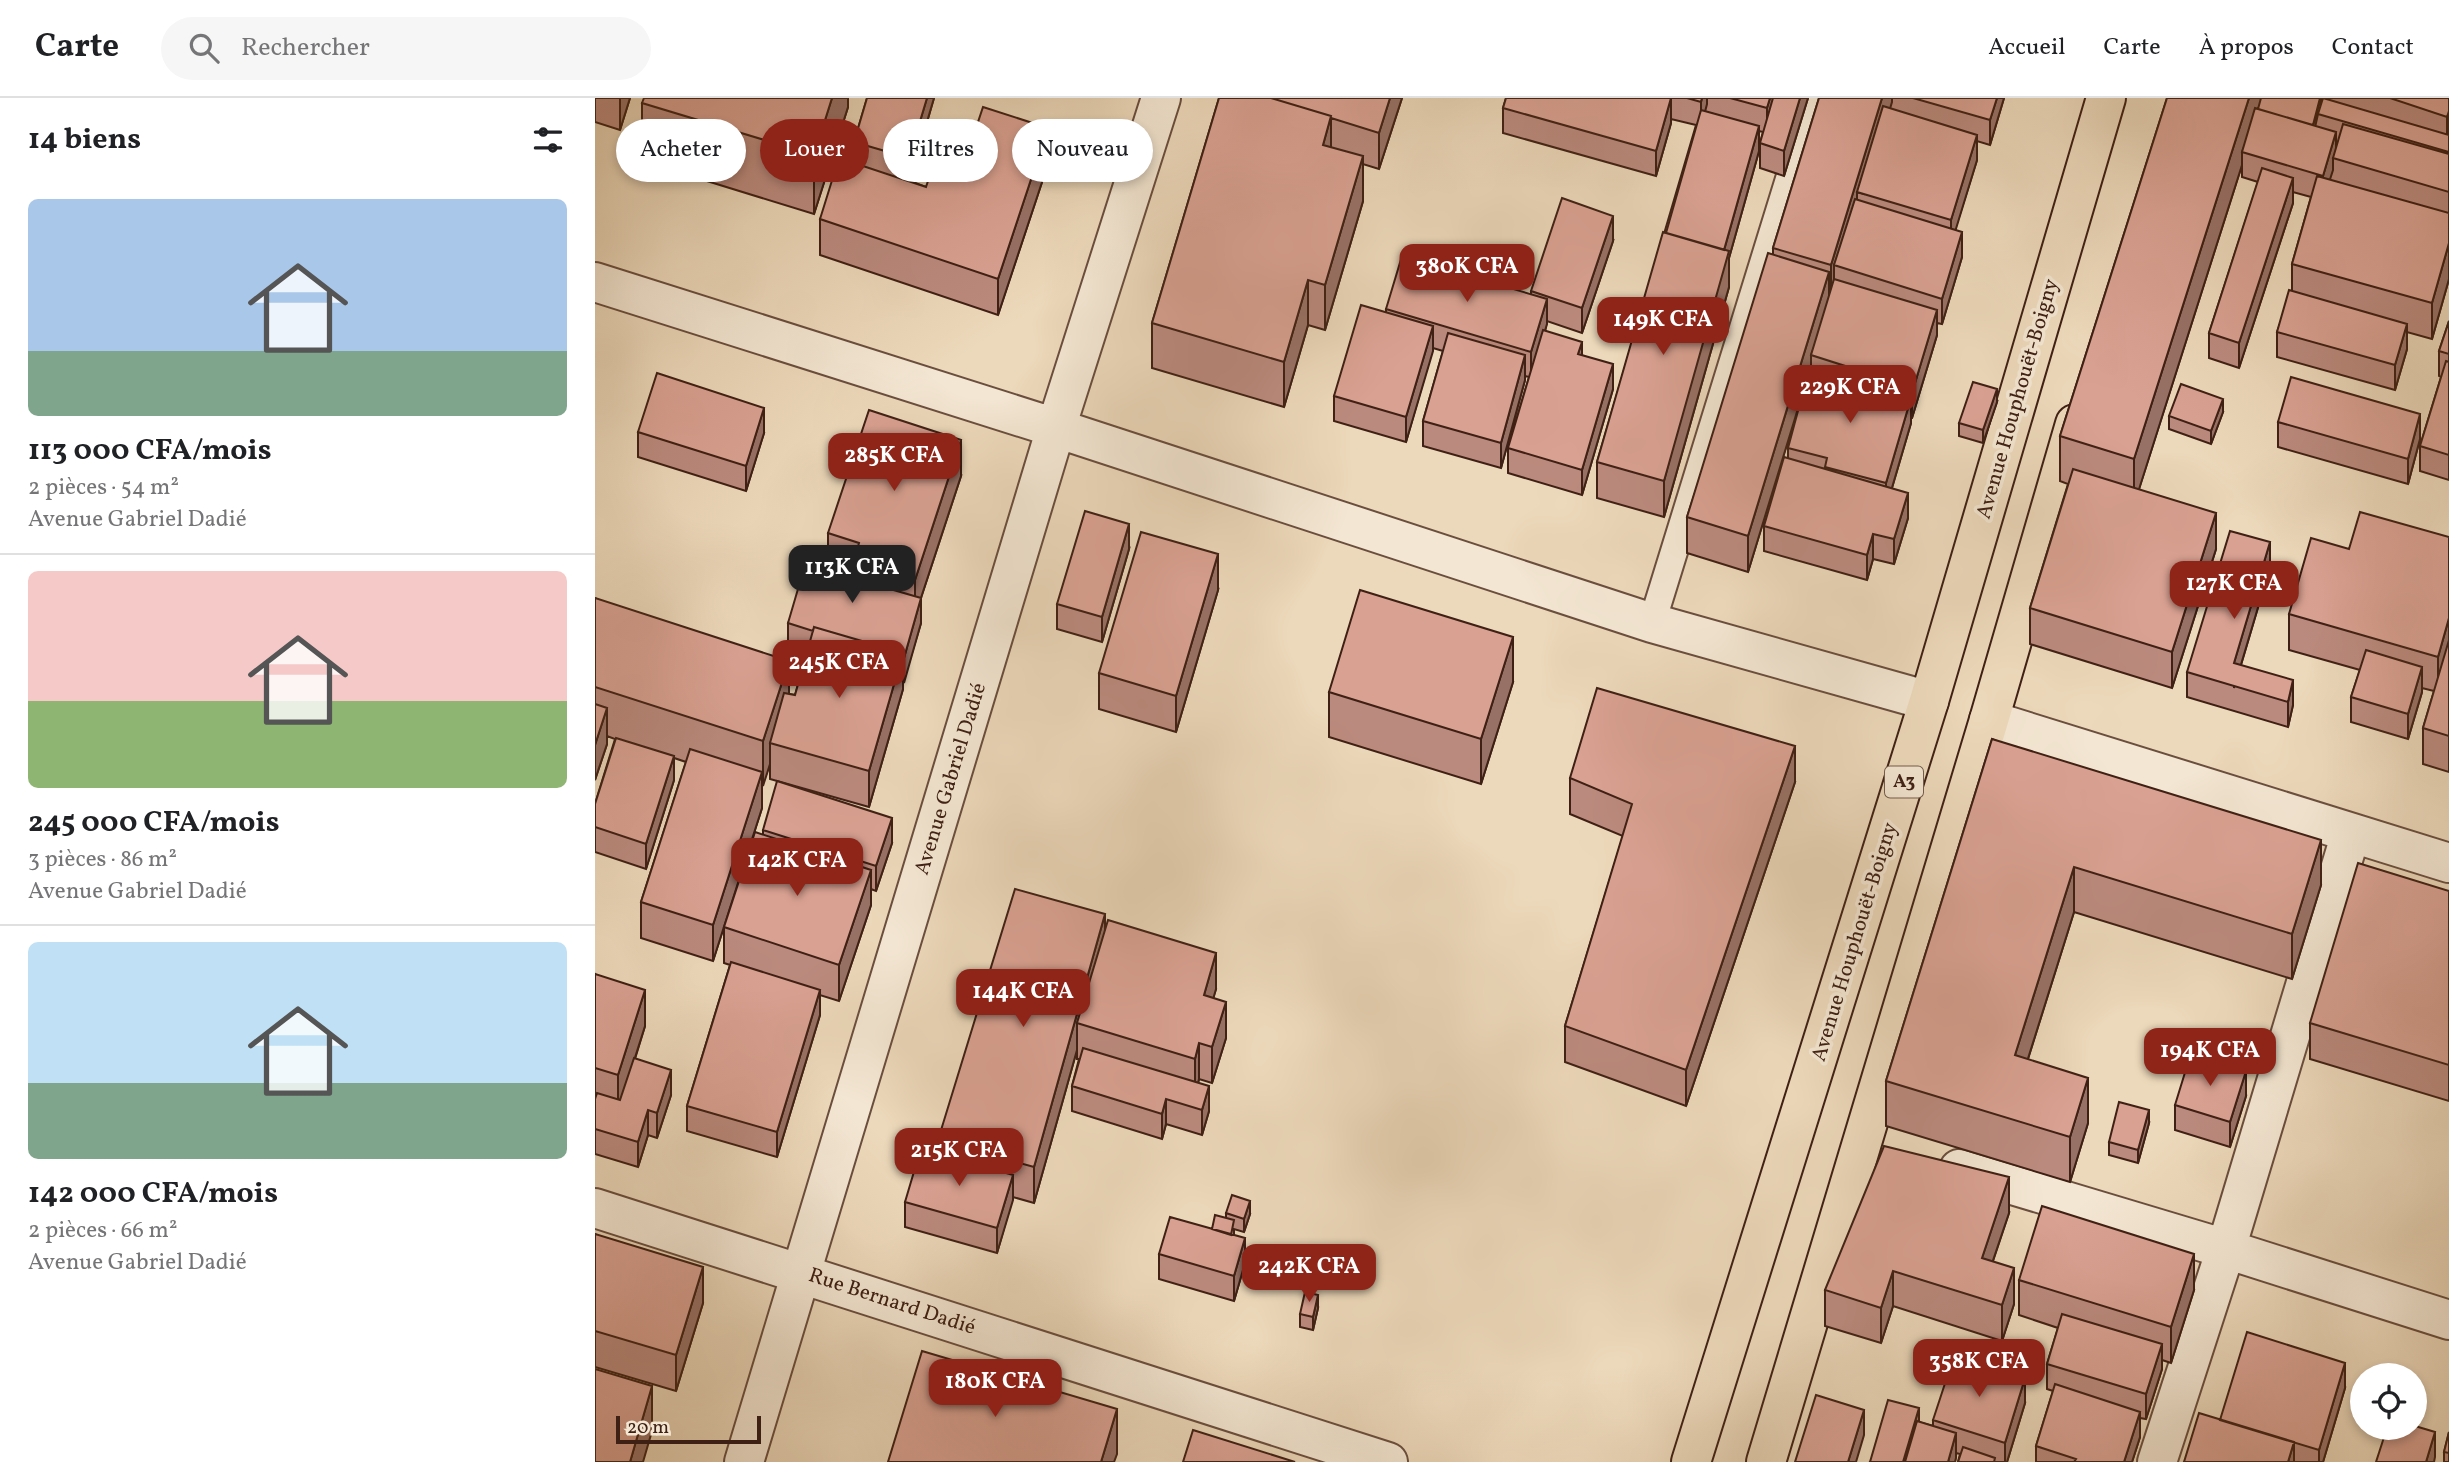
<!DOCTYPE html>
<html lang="fr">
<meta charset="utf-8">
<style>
body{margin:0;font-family:Vollkorn,serif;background:#f6f6f6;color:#202124;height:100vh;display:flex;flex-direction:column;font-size:26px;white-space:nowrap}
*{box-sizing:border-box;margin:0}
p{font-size:23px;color:#757577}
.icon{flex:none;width:38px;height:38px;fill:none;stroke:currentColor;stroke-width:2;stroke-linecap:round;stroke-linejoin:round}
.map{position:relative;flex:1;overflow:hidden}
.side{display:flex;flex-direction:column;background:#fff;width:595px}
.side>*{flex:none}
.top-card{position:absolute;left:21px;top:21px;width:665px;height:63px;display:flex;gap:14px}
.tools{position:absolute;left:1755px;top:1265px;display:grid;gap:14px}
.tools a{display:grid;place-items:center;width:77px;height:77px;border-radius:50%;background:#fff;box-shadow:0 4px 10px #0003;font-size:35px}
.scale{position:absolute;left:21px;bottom:18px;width:145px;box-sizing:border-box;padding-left:7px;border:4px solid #3f2014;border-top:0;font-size:19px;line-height:24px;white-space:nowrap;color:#3f2014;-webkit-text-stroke:5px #f3e6d2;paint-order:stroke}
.price{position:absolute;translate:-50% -60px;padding:0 16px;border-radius:14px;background:#8f2418;color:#fff;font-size:23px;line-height:46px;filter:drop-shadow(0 2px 4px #0008)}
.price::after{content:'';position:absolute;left:50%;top:42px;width:21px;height:16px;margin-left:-10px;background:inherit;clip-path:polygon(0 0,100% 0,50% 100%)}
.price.active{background:#222;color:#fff}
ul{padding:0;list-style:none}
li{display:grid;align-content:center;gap:14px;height:371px;padding:0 28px}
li+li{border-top:2px solid #e0e0e0}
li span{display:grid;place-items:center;height:217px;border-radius:10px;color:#555}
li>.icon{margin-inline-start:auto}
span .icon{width:126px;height:126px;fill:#fffc;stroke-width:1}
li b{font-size:30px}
h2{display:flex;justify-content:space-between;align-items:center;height:84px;padding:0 28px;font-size:30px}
.tag{padding:0 24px;border-radius:32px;background:#fff;box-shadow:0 4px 10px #0003;font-size:24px;line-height:63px}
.tag.active{background:#8f2418;color:#fff}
header{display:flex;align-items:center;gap:42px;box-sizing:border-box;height:98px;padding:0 35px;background:#fff;border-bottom:2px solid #e0e0e0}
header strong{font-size:33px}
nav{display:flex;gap:38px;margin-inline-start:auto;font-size:24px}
.search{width:490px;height:63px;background:#f6f6f6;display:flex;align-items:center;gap:18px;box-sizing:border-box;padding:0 24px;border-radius:38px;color:#757577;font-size:26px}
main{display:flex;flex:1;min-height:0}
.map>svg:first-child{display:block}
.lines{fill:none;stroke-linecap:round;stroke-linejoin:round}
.lane-casing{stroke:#6a4e3e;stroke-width:30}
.street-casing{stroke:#6a4e3e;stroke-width:42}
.highway-casing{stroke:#3f2014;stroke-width:42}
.lane{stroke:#f3e6d2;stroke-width:26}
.street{stroke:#f3e6d2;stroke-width:38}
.highway{stroke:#ecd8ba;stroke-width:38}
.wall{fill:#bb8a7e;stroke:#3f2014;stroke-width:2}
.shaded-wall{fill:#987166;stroke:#3f2014;stroke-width:2}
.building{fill:#d9a192;stroke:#3f2014;stroke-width:2}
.labels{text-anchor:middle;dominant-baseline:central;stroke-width:7;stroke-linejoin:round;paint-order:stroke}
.shield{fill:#f3e6d2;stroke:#755b4d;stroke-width:2}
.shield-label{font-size:19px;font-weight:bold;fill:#3f2014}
.street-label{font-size:21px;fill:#3f2014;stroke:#f3e6d2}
</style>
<header>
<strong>Carte</strong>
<div class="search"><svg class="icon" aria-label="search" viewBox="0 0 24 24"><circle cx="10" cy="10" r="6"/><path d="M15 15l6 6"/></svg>Rechercher</div>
<nav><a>Accueil</a><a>Carte</a><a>À propos</a><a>Contact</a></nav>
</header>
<main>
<section class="side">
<h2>14 biens<svg class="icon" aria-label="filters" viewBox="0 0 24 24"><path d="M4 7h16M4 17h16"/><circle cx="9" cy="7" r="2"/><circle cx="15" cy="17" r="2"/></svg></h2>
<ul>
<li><span style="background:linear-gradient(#a9c7e8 70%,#7fa58c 0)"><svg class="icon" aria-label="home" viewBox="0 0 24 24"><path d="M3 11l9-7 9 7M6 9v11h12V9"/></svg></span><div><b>113 000 CFA/mois</b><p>2 pièces · 54 m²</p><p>Avenue Gabriel Dadié</p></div></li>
<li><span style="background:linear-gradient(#f6c9c9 60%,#8fb573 0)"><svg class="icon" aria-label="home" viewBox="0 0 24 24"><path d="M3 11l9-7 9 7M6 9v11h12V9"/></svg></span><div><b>245 000 CFA/mois</b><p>3 pièces · 86 m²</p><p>Avenue Gabriel Dadié</p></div></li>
<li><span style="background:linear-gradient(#bfe0f5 65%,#7fa58c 0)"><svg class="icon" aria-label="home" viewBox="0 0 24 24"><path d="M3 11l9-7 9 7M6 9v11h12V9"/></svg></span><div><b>142 000 CFA/mois</b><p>2 pièces · 66 m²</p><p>Avenue Gabriel Dadié</p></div></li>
</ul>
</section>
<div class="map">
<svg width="1854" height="1364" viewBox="0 0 1854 1364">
<rect width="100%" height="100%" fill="#ecd8ba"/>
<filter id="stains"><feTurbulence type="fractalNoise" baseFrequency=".00286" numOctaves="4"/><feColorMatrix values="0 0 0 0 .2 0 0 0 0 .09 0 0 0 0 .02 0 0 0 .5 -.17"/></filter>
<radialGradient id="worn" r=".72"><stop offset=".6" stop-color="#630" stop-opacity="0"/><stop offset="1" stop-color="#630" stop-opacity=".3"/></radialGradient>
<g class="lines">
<defs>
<path id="lane" d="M1057,525L1219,0"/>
<path id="street" d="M0,184L461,330L1057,525L1334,603
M1394,622L1854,765
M1364,1071L1631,1151L1854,1222
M0,1110L793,1364
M149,1364L461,330L566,0
M1562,1364L1631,1151L1756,735"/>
<path id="highway" d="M1096,1364L1334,603L1511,0
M1171,1364L1394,622L1480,326"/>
</defs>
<!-- lane casing -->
<use href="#lane" class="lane-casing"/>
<!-- street casing -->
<use href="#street" class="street-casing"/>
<!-- highway casing -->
<use href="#highway" class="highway-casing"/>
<!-- lane -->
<use href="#lane" class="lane"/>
<!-- street -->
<use href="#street" class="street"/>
<!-- highway -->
<use href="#highway" class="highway"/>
</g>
<!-- wall -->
<path class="wall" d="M0,0H35L25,32L0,24Z
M253,0V9L219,116L47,63V5Z
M272,0H339L315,83L331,89L358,68L453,66L403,217L225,157V121L259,65V44Z
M624,0H807L784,71L768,66V103L730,232L713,227L689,309L557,270V225Z
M911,0H1213L1189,78L1165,70V45L1168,34L1164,33V53L1134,160V189L1069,419L1002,400V364L1101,27L1076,21V25L1061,78L908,35V10Z
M1224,0H1409L1395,47L1382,43V62L1360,132L1367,159L1347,226L1342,225V237L1317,320H1316V325L1297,390L1313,420L1299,466L1278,461L1272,482L1169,453V428L1193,360V350L1206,300L1153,474L1092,455V419L1178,157V150Z
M1572,0L1726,9L1727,0H1854V181L1837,241L1812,234V251L1800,292L1682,259V234L1697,193V166L1716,99L1698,94V105L1644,270L1614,260V235L1663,84L1647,79V67L1544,391L1621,451L1577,590L1435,546V510L1473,386L1465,383V338Z
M1018,143L987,235L952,223L950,233L987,257L1018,291L987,397L913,375V350L934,279L930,278V282L906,370L828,348V323L848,253L838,250L811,344L739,323V298L791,214V211L936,196V193Z
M1854,223V382L1825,373V348L1846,279L1844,278V253Z
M1402,304L1388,345L1364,338V325Z
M1628,314L1616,346L1574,331V318Z
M1683,324L1825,341L1813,386L1683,349Z
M43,334L169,335L151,393L43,359Z
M366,378L326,500V525L308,585V591L274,709L175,681V666L167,688V710L118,863L46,840V804L91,664L79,660V682L51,771L0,754V706L20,641L12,638V646L0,682V500L194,596L200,597L212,556L193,550V525L233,456V435Z
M1854,439V674L1828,666V630L1839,593L1827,590V594L1813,641L1756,624V599L1765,572L1694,552V516L1754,451Z
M534,451L507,544L462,531V506Z
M1675,469L1646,567L1698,607L1693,629L1592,599V574Z
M623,492L581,634L504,611V575Z
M918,584L886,686L734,639V594Z
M1397,641L1726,787L1697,881L1479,814L1433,961L1493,1025L1475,1084L1291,1028V983Z
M975,680L1200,684L1091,1008L970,964V928L1028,738L975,716Z
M168,732L297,745L281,793L276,791V807L244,903L225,897V917L182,1059L92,1033V1008L135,867L129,865V829L168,736Z
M1854,793V1003L1715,961V925Z
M510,830L621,891L618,900L631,940L617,985L604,981L603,985L614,1013L607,1037L571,1026L567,1041L477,1013V988L484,961H482V952L439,1105L418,1099L402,1155L310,1129V1104L343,1055V1042Z
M0,876L50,928L40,961L76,997L62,1040L53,1037L43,1069L0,1056Z
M1651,998L1635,1049L1580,1032V1007Z
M1554,1025L1543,1065L1514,1057V1044Z
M631,1115L655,1116L649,1134L639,1131V1137L650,1165L639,1203L564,1181V1156L617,1131L631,1120Z
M1414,1115L1398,1163L1419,1206L1407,1243L1298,1208L1286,1245L1230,1228V1192Z
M0,1136L108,1205L81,1293L0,1269Z
M1424,1182L1599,1192L1576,1265L1567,1262V1271L1551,1321L1545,1320V1339L1537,1364H1441V1348L1458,1293L1452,1291V1266L1463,1230L1424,1217Z
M723,1210L718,1232L705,1229V1216Z
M1750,1290L1728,1364H1589L1625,1322Z
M1430,1305L1412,1364H1363L1365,1356L1361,1355L1360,1364H1275L1324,1324L1338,1328V1322Z
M1854,1334V1364H1849V1354Z"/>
<!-- shaded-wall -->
<path class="shaded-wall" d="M25,0H35L25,32Z
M237,0H253V9L219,116V57Z
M332,0H339L314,85V60Z
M795,0H807L784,71V35Z
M1076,0V25L1061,78V53Z
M1107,0H1112V6L1106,29V4Z
M1175,0H1182L1172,35V10Z
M1205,0H1213L1189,78V53Z
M1287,0H1297V4L1269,96L1262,94V118L1239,167V192L1236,203V167Z
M1402,0H1409L1395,47V22Z
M1654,0H1668L1647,54V67L1539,407V361Z
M1726,0V12L1723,16L1717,43V31Z
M1854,13V49L1852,55V19Z
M736,18V63L728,47Z
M1164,28V53L1134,160V189L1069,419V383L1128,156Z
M453,30V66L403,217V181Z
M1741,34V59L1738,60V72L1728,103V78Z
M1382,37V62L1356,147V122Z
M768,58V103L730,232V187Z
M1698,80V105L1644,270V245Z
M1018,118V143L987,235V210Z
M1367,134V159L1347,226V201Z
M1854,145V181L1837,241V205Z
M1234,174V209L1216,257V268L1153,474V438Z
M713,182V227L689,309V264Z
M952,201V226L936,279V254Z
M1342,212V237L1317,320V295Z
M1812,226V251L1800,292V267Z
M838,228V253L811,344V319Z
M987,244V269L983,256Z
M930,257V282L906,370V345Z
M1018,266V291L987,397V372Z
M1402,291V304L1388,345V332Z
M1316,300V325L1291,410V385Z
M1628,301V314L1616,346V333Z
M169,310V335L151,393V368Z
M1825,316V341L1813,386V361Z
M366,342V378L320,518V482Z
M1313,395V420L1299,466V441Z
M1621,415V451L1577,590V554Z
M534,426V451L507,544V519Z
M1278,436V461L1272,482V457Z
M1675,444V469L1639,590V565Z
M623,456V492L581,634V598Z
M252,462V487L247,477Z
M326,500V525L309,585V560Z
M1854,520V556L1843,594V559Z
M918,539V584L886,686V641Z
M308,555V591L274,709V673Z
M194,563V608L175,645V666L168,688V643Z
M1827,569V594L1813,641V616Z
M1698,582V607L1693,629V604Z
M12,610V646L0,682V647Z
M1200,648V684L1091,1008V972Z
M79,658V682L51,771V746Z
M167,674V710L118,863V827Z
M297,720V745L281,793V768Z
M1726,742V787L1697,881V836Z
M1479,769V814L1420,1002V957Z
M276,772V807L244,903V867Z
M510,816V852L482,925V952L439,1105V1069Z
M621,855V891L609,933V897Z
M50,892V928L23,1013V977Z
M225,892V917L182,1059V1034Z
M631,904V940L617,985V949Z
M604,945V981L600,997V961Z
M76,972V997L62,1040V1015Z
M1651,973V998L1635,1049V1024Z
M1493,980V1025L1475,1084V1039Z
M614,988V1013L607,1037V1012Z
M571,1001V1026L567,1041V1016Z
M53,1012V1037L43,1069V1044Z
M1554,1012V1025L1543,1065V1052Z
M418,1077V1102L402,1155V1130Z
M1414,1079V1115L1387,1195V1160Z
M655,1103V1116L649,1134V1121Z
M650,1140V1165L639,1203V1178Z
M1599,1156V1192L1576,1265V1229Z
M108,1169V1205L81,1293V1257Z
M1419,1170V1206L1407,1243V1207Z
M1298,1173V1208L1286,1245V1210Z
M723,1197V1210L718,1232V1219Z
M1567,1246V1271L1551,1321V1296Z
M1750,1265V1290L1728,1364H1724V1352Z
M1430,1280V1305L1412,1364H1410V1345Z
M57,1288V1333L48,1364H35Z
M1324,1310V1335L1315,1364H1308Z
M522,1311V1356L519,1364H506Z
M1269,1312V1337L1261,1364H1253Z
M1545,1314V1339L1537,1364H1529Z
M1840,1334V1359L1839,1364H1831Z
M1361,1335V1360L1360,1364H1353Z
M1699,1344V1364H1693Z"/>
<!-- building -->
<path class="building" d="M49,0H237L219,57L47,5Z
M272,0H332L314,60L259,44Z
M624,0H676L736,18L728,47L768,58L730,187L713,182L689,264L557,225Z
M676,0H795L784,35L736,20V18Z
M911,0H1076L1061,53L908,10Z
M1092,0H1107L1106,4Z
M1135,0H1175L1172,10Z
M1178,0H1205L1189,53L1165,45Z
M1224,0H1287L1236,167L1178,150Z
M1318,0H1402L1395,22Z
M1572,0H1654L1539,361L1465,338Z
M1666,0H1725L1718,27L1663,11Z
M1728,0L1854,37V54L1723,16Z
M1795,0H1854V13L1852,19Z
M1288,8L1382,37L1356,122L1262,94Z
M388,9L453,30L403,181L225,121L244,60L331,89L340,62L358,68L370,30L380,33Z
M1660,10L1741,34L1728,78L1647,54Z
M1106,12L1164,28L1129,152L1071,135Z
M1748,26L1854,56V94L1738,60Z
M1667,70L1698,80L1644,245L1614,235Z
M1722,78L1854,115V145L1837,205L1697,166Z
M967,100L1018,118L987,210L936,193Z
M1260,101L1367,134L1347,201L1239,167Z
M1068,134L1134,153L1069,383L1002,364Z
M1173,155L1234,174L1153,438L1092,419Z
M807,158L952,201L936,254L791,211Z
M1239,181L1342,212L1317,295L1267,280L1269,274L1216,257Z
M1694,192L1812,226L1800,267L1682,234Z
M766,207L838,228L811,319L739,298Z
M1854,223V256L1844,253Z
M948,232L987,244L983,256L1018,266L987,372L913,350Z
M853,235L930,257L906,345L828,323Z
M1851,263L1854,264V357L1825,348Z
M1214,272L1316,300L1291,385L1230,369L1232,360L1193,350Z
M62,275L169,310L151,368L43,334Z
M1696,279L1825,316L1813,361L1683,324Z
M1378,284L1402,291L1388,332L1364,325Z
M1586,286L1628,301L1616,333L1574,318Z
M274,312L366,342L320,482L259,462L264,445L233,435Z
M1189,359L1313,395L1299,441L1278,436L1272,457L1169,428Z
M1478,371L1621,415L1577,554L1435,510Z
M490,413L534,426L507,519L462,506Z
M1765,414L1854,439V520L1843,559L1694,516L1716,440L1754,451Z
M1635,433L1675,444L1639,565L1698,582L1693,604L1592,574Z
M546,434L623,456L581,598L504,575Z
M215,450L252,462L247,477L326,500L309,560L308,555L219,529L218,533L193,525Z
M765,492L918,539L886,641L734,594Z
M0,500L194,563L168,643L0,589Z
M219,529L308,555L274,673L175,645L189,595L200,597Z
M1854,542V638L1828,630Z
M1771,552L1827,569L1813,616L1756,599Z
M1002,590L1200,648L1091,972L970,928L1037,706L975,680Z
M0,606L12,610L0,647Z
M21,640L79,658L51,746L0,729V706Z
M1397,641L1726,742L1697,836L1479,769L1420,957L1493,980L1475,1039L1291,983Z
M95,651L167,674L118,827L46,804Z
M182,683L297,720L281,768L168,732Z
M160,734L276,772L244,867L129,829Z
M1763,765L1854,793V967L1715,925Z
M420,791L510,816L439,1069L343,1042Z
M513,822L621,855L609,897L631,904L617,949L604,945L600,961L482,925Z
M136,864L225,892L182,1034L92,1008Z
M0,876L50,892L23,977L0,970Z
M488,950L614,988L607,1012L571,1001L567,1016L477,988Z
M1596,955L1651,973L1635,1024L1580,1007Z
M39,960L76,972L62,1015L53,1012L43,1044L0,1031V1001L2,995L25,1002Z
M1524,1004L1554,1012L1543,1052L1514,1044Z
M1289,1048L1414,1079L1387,1160L1419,1170L1407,1207L1298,1173L1286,1210L1230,1192Z
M326,1050L418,1077L402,1130L310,1104Z
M637,1097L655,1103L649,1121L631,1115Z
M1447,1108L1599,1156L1576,1229L1424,1182Z
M620,1117L639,1122L636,1137L617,1131Z
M575,1119L650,1140L639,1178L564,1156Z
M0,1136L108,1169L81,1257L0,1233Z
M710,1194L723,1197L718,1219L705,1216Z
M1467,1216L1567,1246L1551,1296L1452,1266Z
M1652,1234L1750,1265L1724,1352L1625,1322Z
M327,1253L522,1311L506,1364H293Z
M1359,1258L1430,1280L1410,1345L1338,1322Z
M0,1271L57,1288L35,1364H0Z
M1460,1286L1545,1314L1529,1364H1479L1481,1361L1441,1348Z
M1221,1297L1269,1312L1253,1364H1200Z
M1293,1302L1324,1310L1308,1364H1275Z
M1604,1315L1699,1344L1693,1364H1589Z
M1322,1323L1361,1335L1353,1364H1310Z
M1820,1328L1840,1334L1831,1364H1781L1792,1330H1820Z
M598,1332L700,1364H588Z
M1854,1334V1355L1849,1354Z
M1368,1349L1400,1360L1399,1364H1363Z"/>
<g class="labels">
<!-- shield labels -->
<rect class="shield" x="1290" y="668.5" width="38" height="31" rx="5"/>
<g class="shield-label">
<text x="1309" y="684">A3</text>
</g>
<!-- street labels -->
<g class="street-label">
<text transform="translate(1423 301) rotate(-74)">Avenue Houphouët-Boigny</text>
<text transform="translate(356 681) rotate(-73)">Avenue Gabriel Dadié</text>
<text transform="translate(1260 844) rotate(-73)">Avenue Houphouët-Boigny</text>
<text transform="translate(297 1204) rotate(18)">Rue Bernard Dadié</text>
</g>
</g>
<rect width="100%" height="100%" filter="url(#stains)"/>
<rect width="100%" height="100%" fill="url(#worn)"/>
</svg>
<div class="tools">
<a><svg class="icon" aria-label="locate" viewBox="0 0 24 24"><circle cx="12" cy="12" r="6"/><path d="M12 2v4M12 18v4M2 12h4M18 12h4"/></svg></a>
</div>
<div class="scale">20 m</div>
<b class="price" style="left:872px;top:206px">380K CFA</b>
<b class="price" style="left:1068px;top:259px">149K CFA</b>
<b class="price" style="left:1255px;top:327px">229K CFA</b>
<b class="price" style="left:299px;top:395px">285K CFA</b>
<b class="price active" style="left:257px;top:507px">113K CFA</b>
<b class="price" style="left:1639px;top:523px">127K CFA</b>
<b class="price" style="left:244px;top:602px">245K CFA</b>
<b class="price" style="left:202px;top:800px">142K CFA</b>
<b class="price" style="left:428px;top:931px">144K CFA</b>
<b class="price" style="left:1615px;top:990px">194K CFA</b>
<b class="price" style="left:364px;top:1090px">215K CFA</b>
<b class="price" style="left:714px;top:1206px">242K CFA</b>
<b class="price" style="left:1384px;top:1301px">358K CFA</b>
<b class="price" style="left:400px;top:1321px">180K CFA</b>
<div class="top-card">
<a class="tag">Acheter</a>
<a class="tag active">Louer</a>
<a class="tag">Filtres</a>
<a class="tag">Nouveau</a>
</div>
</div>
</main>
